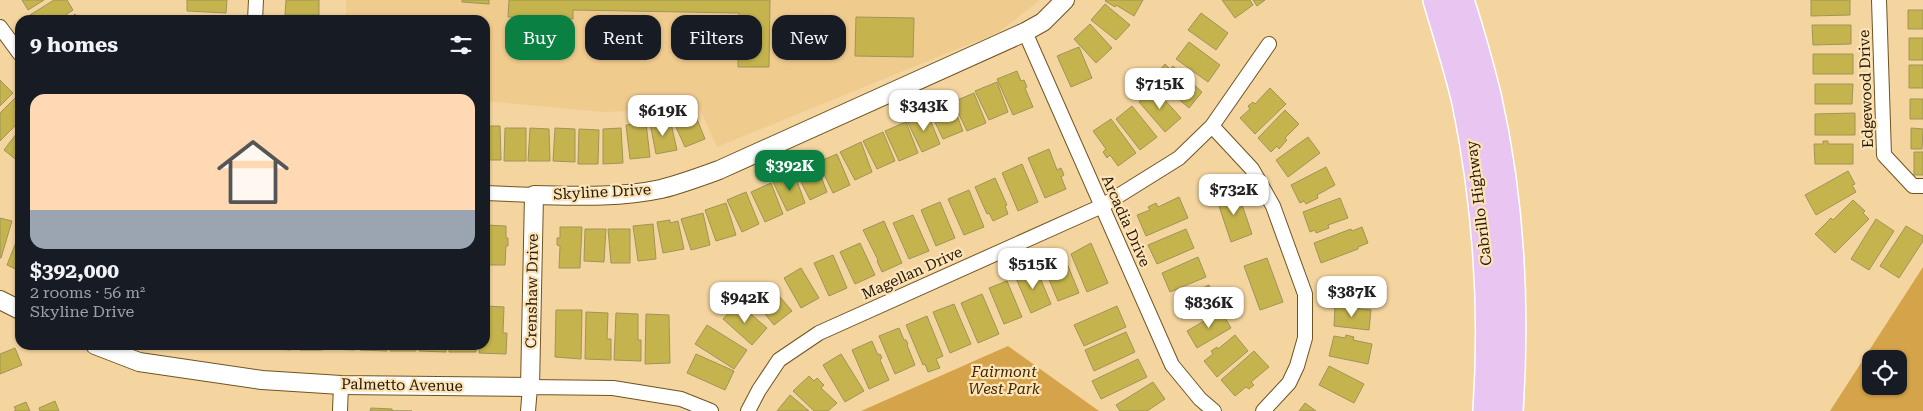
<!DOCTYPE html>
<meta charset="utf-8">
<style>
body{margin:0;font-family:"Roboto Serif",serif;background:#242831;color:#f1f3f6;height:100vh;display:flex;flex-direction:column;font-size:19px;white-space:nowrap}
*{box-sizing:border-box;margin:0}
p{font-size:16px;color:#9ea1a6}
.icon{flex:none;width:28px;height:28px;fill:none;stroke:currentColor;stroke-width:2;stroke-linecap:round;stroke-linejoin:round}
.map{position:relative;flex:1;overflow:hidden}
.drawer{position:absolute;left:15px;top:15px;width:475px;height:335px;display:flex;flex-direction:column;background:#171b24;border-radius:15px;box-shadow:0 1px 4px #0004}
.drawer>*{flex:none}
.banner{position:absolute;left:505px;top:15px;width:475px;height:45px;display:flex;gap:10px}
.buttons{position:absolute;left:1862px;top:350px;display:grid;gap:10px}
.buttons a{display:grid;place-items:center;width:45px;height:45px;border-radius:10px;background:#171b24;box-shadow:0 1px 4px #0004;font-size:25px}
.price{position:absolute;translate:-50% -42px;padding:0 11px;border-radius:10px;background:#fff;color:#222;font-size:16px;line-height:32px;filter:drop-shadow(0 1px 2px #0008)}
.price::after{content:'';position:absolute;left:50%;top:30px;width:15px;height:11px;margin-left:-8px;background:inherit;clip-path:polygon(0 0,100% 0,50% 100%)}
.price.active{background:#0b8043;color:#fff}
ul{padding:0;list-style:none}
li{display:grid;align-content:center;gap:10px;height:265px;padding:0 15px}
li span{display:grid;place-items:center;height:155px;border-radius:15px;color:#555}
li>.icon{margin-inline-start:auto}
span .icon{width:90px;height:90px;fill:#fffc;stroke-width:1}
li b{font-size:21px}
h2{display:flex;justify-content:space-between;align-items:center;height:60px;padding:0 15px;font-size:21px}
.chip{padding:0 18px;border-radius:15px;background:#171b24;box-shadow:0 1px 4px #0004;font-size:18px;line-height:45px}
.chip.active{background:#0b8043;color:#fff}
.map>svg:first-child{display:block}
.built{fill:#f0cb8e}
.green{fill:#d5a349;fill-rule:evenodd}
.building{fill:#c5b44d;stroke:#9e945a}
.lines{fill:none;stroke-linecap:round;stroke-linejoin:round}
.minor-casing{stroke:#70541f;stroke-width:16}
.tertiary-casing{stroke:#70541f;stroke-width:20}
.motorway-casing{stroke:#fff;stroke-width:28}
.minor{stroke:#fff;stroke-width:14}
.tertiary{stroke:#fff;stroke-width:18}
.motorway{stroke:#e9c5f1;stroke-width:25}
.labels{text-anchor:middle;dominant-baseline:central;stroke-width:4.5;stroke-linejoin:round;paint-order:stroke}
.street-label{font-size:15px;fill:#241804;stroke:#fde3b8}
.park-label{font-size:15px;font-style:italic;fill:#3d2900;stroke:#fde3b8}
</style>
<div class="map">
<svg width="1923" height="411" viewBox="0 0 1923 411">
<rect width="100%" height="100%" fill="#f5d59f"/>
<!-- built -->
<path class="built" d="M346,0H1040L999,32L717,147L694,96L634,111L603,112L485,101V20H346Z"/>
<!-- green -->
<path class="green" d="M1923,267V411H1830ZM1871,359H1899V386H1871Z
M1008,346L1099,411H861Z"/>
<!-- building -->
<path class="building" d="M22,0H44L28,10Z
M54,0H67L73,10L58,20H33L30,15Z
M187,0H227L226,13L187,11Z
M286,0H319V15H285Z
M462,0H489V4L462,2Z
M509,0H770L769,67H738L739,13L573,10V19L508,17Z
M1106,0H1143L1134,16L1116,5L1115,7L1105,1Z
M1222,0H1250L1253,5L1235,18Z
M1253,0H1265L1257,6Z
M1811,0H1850V15L1811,16Z
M1105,4L1130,25L1116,40L1091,20Z
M1908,10H1923V29H1908Z
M1201,13L1228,33L1216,50L1188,30Z
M75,14L81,20H68Z
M202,16H226V20H187V17Z
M284,17L316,19V20H284Z
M856,17L914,18L913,57L855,56Z
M1090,24L1112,48L1096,63L1074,39Z
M1812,25H1851V44L1813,45Z
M1909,38H1923V60H1909Z
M1189,42L1220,65L1208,82L1176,59Z
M1079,47L1092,78L1071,87L1057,56Z
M1813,54H1853V74H1813Z
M1165,64L1170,69L1173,66L1202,92L1189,108L1159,82L1160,81L1155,76Z
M1909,65H1923V88H1909Z
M1017,71L1021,81L1024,80L1027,87L1025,88L1033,107L1013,115L997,79Z
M0,80L13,93L0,106Z
M997,82L1008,112L989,120L975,91Z
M1815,84H1853L1852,104H1815Z
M1154,88L1181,118L1165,132L1139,102Z
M1270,88L1286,104L1255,134L1240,118L1250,109L1248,106L1253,102L1255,104Z
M974,93L986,123L967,131L953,102Z
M15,98L20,103V121L0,141V113Z
M1910,99H1923V119H1910Z
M951,100L963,131L943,139L929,110Z
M1132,106L1157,137L1140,150L1116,119Z
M692,107L705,139L685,147L671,116Z
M1285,110L1299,124L1285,138L1287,140L1279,149L1277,146L1271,152L1258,138Z
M927,112L940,144L922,152L907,121Z
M1855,113V135H1815V114Z
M670,119L677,150L656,154L650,123Z
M1111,119L1136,153L1118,166L1110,155L1107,158L1103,152L1106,149L1093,131Z
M906,122L918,153L899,161L885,131Z
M646,123L650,157L630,159L626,125Z
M485,126H500L501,160H485Z
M505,128H526V161H504Z
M530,128L549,129L550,161H528Z
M555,128L575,129V162L553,161Z
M621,128L623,163L603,164V129Z
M1911,128L1923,129L1922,149H1911Z
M20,129V161L19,162L4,150Z
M579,129L599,130L598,164H578Z
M883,132L895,161L877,169L863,141Z
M1308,137L1320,153L1288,177L1276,160Z
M1823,141H1828V144H1853V164H1815L1814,144H1823Z
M861,142L872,172L855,180L840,152Z
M1049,149L1057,170L1061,168L1064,175L1061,177L1066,189L1045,198L1028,158Z
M1914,152H1923V175H1914Z
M837,154L850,185L833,193L818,162Z
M815,161L827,192L810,200L795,170Z
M1022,164L1038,202L1018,211L1002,173Z
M1326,167L1335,185L1317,195L1318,198L1306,204L1304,201L1300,203L1291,185Z
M1848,171L1855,184L1852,185L1856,192L1816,215L1805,195Z
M794,173L805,203L787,211L773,182Z
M995,178L1007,205L1005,206L1008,214L993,221L989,213L987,214L975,187Z
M771,183L783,214L765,222L751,192Z
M969,190L984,227L964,235L948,199Z
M1237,190L1252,234L1231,242L1216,197Z
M746,192L759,224L742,232L727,200Z
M1179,197L1188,218L1146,236L1137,215L1150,210L1148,207L1156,203L1158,207Z
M1340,198L1348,218L1328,225L1329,228L1316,233L1315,230L1310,232L1303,212Z
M1853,200L1865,211L1863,213L1869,219L1835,253L1815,234L1831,218L1833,220Z
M940,202L955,238L936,246L921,210Z
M726,203L736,235L716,241L705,210Z
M703,213L710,245L691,250L681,219Z
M913,215L929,251L909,259L893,223Z
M0,218L12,221L1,258H0Z
M1876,219L1894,231L1869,270L1851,259Z
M670,220V223L678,221L684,249L663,253L657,222Z
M884,221L902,263L882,272L877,261L878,260L863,230Z
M653,224L656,259L638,261L633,226Z
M485,225L506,226V238H508V246H506L505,265H485L487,233H485Z
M1906,226L1923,236V241L1899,278L1880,266Z
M560,227H582L580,268H559L560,246L557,245V238H560Z
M1362,227L1368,243L1358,247V249L1321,263L1314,243L1351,229L1352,231Z
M585,229H606L604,262L584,261Z
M608,229H630V263H611Z
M1186,229L1194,248L1157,264L1148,245Z
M20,232V271L7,265Z
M860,243L875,275L855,284L840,252Z
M1091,243L1108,283L1087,292L1071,254Z
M833,255L847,288L829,296L814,263Z
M1064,256L1079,293L1058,301L1043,265Z
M1198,257L1206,277L1170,292L1162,273Z
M1267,258L1283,302L1260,310L1244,266Z
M801,268L819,298L801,308L784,278Z
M1036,268L1051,304L1031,313L1015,276Z
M1332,278L1372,281L1370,302L1330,298Z
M1007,281L1022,317L1004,324L989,288Z
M769,284L792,311L774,325L752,298Z
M1209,285L1217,304L1182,319L1174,301Z
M982,294L999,334L978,343L961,303Z
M738,303L767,328L752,345L723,319Z
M954,304L971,344L950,353L933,312Z
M485,306L504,307L503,333H507L506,354L479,353V345H485Z
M1117,306L1126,327L1084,346L1074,325Z
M1335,306L1371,310L1369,330L1334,326Z
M556,310H582L581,359L555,357Z
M1221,311L1231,328L1197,348L1187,331Z
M586,312L608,313L607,339H611V360L585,359Z
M616,313L638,314V340H641V361L614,360Z
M646,314L669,315L670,363L645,364Z
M927,316L943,356L936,359L940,368L928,372L925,364L923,365L906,325Z
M707,325L747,350L734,369L695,344Z
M899,328L904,340H906L908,344L907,345L915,365L895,374L879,336Z
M1126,332L1135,352L1094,371L1085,350Z
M1235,335L1248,351L1217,377L1204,361L1213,354L1211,351L1217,347L1218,349Z
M1346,335L1354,337L1353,340L1372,344L1368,364L1329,356L1334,336L1345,338Z
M872,341L878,355L880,354L882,358L880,360L889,380L869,389L852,350Z
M270,345H290V350L270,348Z
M300,345H322V350H300Z
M331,345H355V350L331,349Z
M360,345H387V351L360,350Z
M390,345H416V351H390Z
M419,345H446V352L419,351Z
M449,345H476V352H449Z
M15,348L22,365L0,374V354Z
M1254,351L1269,367L1251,382L1254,385L1249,389L1246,387L1235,396L1221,380Z
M696,354L734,371L725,390L687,373Z
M841,354L864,391L845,402L823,365Z
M1138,359L1147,377L1101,399L1092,381Z
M1329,366L1364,384L1354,403L1319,385Z
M809,376L814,381L817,378L824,385L821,388L837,403L828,411H814L793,391Z
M1153,382L1165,399L1147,411H1120L1116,405Z
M790,395L809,411H777Z
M55,401L59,411H40L39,408Z
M26,402L30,411H14L16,410L14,407Z
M1305,403L1316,411H1299Z
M371,408L392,409V411H412H370Z"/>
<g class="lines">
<defs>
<path id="minor" d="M1879,0L1884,155L1913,186H1923
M255,20L256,0
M0,27L20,54
M1025,32L1172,365L1200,399L1214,411
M1212,126L1252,169L1273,206L1305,294V338L1297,366L1289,383L1263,411
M485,193L534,195
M340,411L341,385
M528,411L530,387L613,388L681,399L711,411
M748,411L759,390L779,360L819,333L1102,206L1179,158L1212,126L1269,44"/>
<path id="tertiary" d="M0,300L20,310
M95,345L139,362L262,380L341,385L530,387L534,195C576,196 619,198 661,189C681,184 700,177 719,170L1025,32L1043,22L1065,0"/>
<path id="motorway" d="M1436,0C1446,34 1457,68 1465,102C1486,204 1493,308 1486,411
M1461,0C1471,31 1480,63 1488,95C1511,197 1517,306 1510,411"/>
</defs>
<!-- minor casing -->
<use href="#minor" class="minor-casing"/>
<!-- tertiary casing -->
<use href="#tertiary" class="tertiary-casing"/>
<!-- motorway casing -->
<use href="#motorway" class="motorway-casing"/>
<!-- minor -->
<use href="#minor" class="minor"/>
<!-- tertiary -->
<use href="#tertiary" class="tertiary"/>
<!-- motorway -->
<use href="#motorway" class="motorway"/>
</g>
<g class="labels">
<!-- street labels -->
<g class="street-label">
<text transform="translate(1866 89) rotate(-92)">Edgewood Drive</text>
<text transform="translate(602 192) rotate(-3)">Skyline Drive</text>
<text transform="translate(1479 203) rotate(-97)">Cabrillo Highway</text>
<text transform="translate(1126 221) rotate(66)">Arcadia Drive</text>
<text transform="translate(912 273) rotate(-24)">Magellan Drive</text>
<text transform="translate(532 291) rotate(-89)">Crenshaw Drive</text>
<text transform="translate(402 385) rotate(1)">Palmetto Avenue</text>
</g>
<!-- park labels -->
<g class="park-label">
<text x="1004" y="372">Fairmont<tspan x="1004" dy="17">West Park</tspan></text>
</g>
</g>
</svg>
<div class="buttons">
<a><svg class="icon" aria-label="locate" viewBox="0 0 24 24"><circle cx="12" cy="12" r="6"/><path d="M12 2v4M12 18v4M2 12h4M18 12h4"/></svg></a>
</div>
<b class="price" style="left:1160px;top:110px">$715K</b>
<b class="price" style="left:924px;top:132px">$343K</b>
<b class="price" style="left:663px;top:137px">$619K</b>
<b class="price active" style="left:790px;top:192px">$392K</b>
<b class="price" style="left:1234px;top:216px">$732K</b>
<b class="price" style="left:1033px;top:290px">$515K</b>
<b class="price" style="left:1352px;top:318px">$387K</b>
<b class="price" style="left:745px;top:324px">$942K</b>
<b class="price" style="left:1209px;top:329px">$836K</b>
<div class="banner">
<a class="chip active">Buy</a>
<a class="chip">Rent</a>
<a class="chip">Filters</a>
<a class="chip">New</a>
</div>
<section class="drawer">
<h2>9 homes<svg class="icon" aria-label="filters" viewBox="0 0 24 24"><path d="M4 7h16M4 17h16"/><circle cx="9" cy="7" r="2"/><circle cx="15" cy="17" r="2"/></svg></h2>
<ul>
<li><span style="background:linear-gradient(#ffd9b3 75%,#9aa5b1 0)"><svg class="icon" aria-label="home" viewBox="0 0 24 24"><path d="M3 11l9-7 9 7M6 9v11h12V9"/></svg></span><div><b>$392,000</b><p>2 rooms · 56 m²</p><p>Skyline Drive</p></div></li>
</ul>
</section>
</div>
